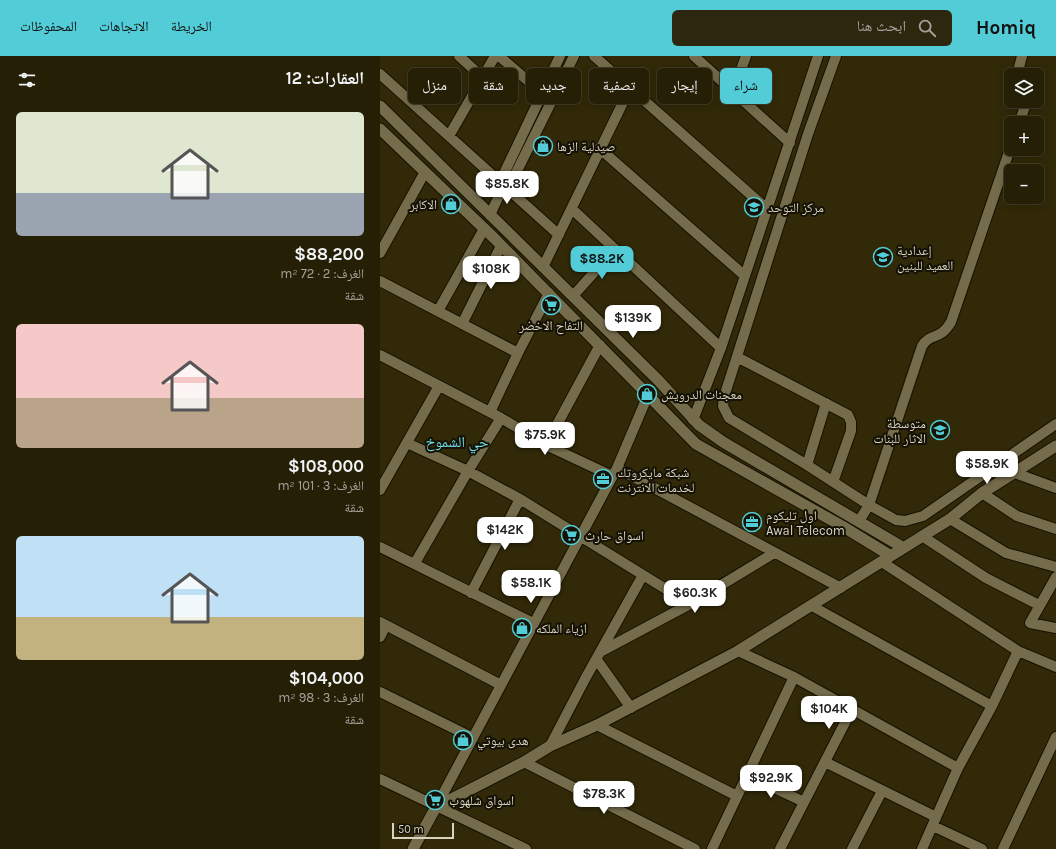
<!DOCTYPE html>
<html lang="ar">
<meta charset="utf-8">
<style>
body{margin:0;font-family:Karla,"Noto Naskh Arabic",sans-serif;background:#2d2710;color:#f1f3f6;direction:rtl;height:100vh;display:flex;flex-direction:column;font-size:15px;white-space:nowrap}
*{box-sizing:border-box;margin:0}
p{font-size:13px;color:#a3a29b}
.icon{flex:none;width:22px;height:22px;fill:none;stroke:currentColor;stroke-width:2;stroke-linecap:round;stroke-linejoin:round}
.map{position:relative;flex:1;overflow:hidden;direction:ltr}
.sheet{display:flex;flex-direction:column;background:#251f06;width:380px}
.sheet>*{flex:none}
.hud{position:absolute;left:12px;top:12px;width:380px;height:36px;direction:rtl;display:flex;gap:8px}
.buttons{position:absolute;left:624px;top:12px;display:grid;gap:8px}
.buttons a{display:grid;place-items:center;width:40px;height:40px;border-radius:6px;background:#251f06;box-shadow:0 2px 10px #0003,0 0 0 1px #423d28;font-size:20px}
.scale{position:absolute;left:12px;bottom:10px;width:62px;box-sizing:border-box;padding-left:4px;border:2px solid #d8d3c1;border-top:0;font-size:11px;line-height:14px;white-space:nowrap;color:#d8d3c1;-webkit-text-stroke:3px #151205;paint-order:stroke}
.price{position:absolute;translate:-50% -34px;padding:0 9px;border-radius:8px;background:#fff;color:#222;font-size:13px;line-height:26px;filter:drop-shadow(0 1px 2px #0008)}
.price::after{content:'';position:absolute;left:50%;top:24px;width:12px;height:9px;margin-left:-6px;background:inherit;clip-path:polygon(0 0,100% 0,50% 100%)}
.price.active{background:#52ccd6;color:#111}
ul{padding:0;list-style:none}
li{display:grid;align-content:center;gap:8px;height:212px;padding:0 16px}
li span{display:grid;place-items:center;height:124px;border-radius:6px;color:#555}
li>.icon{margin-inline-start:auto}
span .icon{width:72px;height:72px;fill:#fffc;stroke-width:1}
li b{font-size:17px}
h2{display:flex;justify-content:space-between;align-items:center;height:48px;padding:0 16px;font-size:17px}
.chip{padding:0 14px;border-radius:6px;background:#251f06;box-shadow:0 2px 10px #0003,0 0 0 1px #423d28;font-size:14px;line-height:36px}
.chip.active{background:#52ccd6;color:#111}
header{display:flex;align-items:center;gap:24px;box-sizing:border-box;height:56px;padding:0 20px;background:#52ccd6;color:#111}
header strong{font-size:19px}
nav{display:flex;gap:22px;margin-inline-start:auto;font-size:14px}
.search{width:280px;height:36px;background:#2d2710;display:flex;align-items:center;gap:10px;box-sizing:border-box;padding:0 14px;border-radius:6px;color:#a3a29b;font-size:15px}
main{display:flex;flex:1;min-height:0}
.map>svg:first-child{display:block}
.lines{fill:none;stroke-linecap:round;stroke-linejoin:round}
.minor-casing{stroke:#171100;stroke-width:12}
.tertiary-casing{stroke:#171100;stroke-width:13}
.minor{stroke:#756c4b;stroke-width:10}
.tertiary{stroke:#756c4b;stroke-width:11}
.labels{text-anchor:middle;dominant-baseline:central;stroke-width:4;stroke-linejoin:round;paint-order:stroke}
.poi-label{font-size:13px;fill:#d8d3c1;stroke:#151205;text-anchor:start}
.quarter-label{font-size:15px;fill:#6fdbe5;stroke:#151205}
</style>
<header>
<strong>Homiq</strong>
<div class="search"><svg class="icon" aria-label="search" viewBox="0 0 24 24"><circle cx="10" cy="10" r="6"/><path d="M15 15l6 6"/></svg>ابحث هنا</div>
<nav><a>الخريطة</a><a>الاتجاهات</a><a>المحفوظات</a></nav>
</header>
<main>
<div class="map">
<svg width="676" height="793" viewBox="0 0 676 793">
<rect width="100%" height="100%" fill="#312908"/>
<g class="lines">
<defs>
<path id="minor" d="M79,0L102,21
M119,0L162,37
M214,0L388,154
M314,0L410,87
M456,0L428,78L344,341L343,350L349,362L427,409L489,449L516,464L525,465L543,460L676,368
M0,18L179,179
M637,19L642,0
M353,35L366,0
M639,67L647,45
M69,80L115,0
M219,92L365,220
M120,126L180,0
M128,133L194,0
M192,153L341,292
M110,159L124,129
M0,197L45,116
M163,211L250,32
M0,225L138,297
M193,240L235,193
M58,255L104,173
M82,268L121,190
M0,299L121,362L166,389L232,420
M357,301L468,359L471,366V375L453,426
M110,356L138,297L169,237
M313,364L341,292L438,0
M27,387L88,415L140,443L310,548
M166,389L220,289
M427,409L446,347
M237,412L461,532
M635,417L676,432
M0,434L59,330
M602,437L637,460L676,473
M570,463L626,497L676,511
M479,465L489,449L542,290C551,276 560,285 571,266L631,90
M542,480L606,522L659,549
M0,491L153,567
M502,506L638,595L676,611
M35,507L88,415L121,362
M676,521L650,567L676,572
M91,537L140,443
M432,550L612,650
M0,566L121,629
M0,581L6,569
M222,595L310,548L394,497
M358,595L414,621L578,712
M217,604L251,652
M0,636L93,682
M217,669L357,740
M170,690L205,623L263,519
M144,706L315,793
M445,706L556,761
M367,719L424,746
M0,723L146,793
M56,751L237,412L268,339
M553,770L602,793
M332,793L414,621
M400,793L472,653
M472,793L502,735
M542,793L578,712L612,650L638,595
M623,793L676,681"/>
<path id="tertiary" d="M0,50L279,325L319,369L343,386L524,492
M0,73L114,182L316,388L462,470L511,500
M33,793L56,751L144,706L170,690L217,669L358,595L570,463L602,437L676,390"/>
</defs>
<!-- minor casing -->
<use href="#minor" class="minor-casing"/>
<!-- tertiary casing -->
<use href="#tertiary" class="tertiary-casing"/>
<!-- minor -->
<use href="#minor" class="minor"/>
<!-- tertiary -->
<use href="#tertiary" class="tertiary"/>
</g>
<!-- icons -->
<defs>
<symbol id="shop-ring" viewBox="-11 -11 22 22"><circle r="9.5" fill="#151205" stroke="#52ccd6" stroke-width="1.5"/><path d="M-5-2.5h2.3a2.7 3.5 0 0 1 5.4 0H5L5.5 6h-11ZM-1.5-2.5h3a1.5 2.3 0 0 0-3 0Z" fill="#52ccd6"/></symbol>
<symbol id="school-ring" viewBox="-11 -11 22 22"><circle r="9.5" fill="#151205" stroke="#52ccd6" stroke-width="1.5"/><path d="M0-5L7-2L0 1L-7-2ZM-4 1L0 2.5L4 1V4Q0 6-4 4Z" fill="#52ccd6"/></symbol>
<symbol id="supermarket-ring" viewBox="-11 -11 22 22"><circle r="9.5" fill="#151205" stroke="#52ccd6" stroke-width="1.5"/><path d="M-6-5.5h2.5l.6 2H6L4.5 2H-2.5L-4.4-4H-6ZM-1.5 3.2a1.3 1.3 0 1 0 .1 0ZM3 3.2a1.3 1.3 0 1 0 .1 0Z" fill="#52ccd6"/></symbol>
<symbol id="office-ring" viewBox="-11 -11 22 22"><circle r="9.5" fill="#151205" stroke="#52ccd6" stroke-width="1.5"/><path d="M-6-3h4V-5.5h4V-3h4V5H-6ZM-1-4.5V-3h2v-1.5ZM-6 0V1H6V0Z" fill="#52ccd6"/></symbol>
</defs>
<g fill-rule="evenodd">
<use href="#shop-ring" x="152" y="79" width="22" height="22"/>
<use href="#shop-ring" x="60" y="137" width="22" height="22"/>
<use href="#school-ring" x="363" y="140" width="22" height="22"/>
<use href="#school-ring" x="492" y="190" width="22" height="22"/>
<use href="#supermarket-ring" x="160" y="238" width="22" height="22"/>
<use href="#shop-ring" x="256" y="327" width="22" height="22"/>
<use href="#school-ring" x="549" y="363" width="22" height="22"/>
<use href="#office-ring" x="212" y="412" width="22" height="22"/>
<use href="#office-ring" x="361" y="455" width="22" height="22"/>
<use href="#supermarket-ring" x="180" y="468" width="22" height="22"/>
<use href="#shop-ring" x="131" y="561" width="22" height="22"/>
<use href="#shop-ring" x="72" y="673" width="22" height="22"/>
<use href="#supermarket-ring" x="44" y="733" width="22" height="22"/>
</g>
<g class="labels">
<!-- poi labels -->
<g class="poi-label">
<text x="177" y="90">صيدلية الزها</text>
<text x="57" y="148" text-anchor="end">الاكابر</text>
<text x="388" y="151">مركز التوحد</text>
<text x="517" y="194">إعدادية<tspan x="517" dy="15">العميد للبنين</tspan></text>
<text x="171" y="269" text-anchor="middle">التفاح الاخضر</text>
<text x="281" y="338">معجنات الدرويش</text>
<text x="546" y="367" text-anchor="end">متوسطة<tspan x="546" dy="15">الاثار للبنات</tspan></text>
<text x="237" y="416">شبكة مايكروتك<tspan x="237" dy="15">لخدمات الانترنت</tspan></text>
<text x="386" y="459">اول تليكوم<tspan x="386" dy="15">Awal Telecom</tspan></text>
<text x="205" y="479">اسواق حارث</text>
<text x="156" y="572">ازياء الملكه</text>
<text x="97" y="684">هدى بيوتي</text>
<text x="69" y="744">اسواق شلهوب</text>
</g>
<!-- quarter labels -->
<g class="quarter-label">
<text x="77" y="386">حي الشموخ</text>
</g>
</g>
</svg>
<div class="buttons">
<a><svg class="icon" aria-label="layers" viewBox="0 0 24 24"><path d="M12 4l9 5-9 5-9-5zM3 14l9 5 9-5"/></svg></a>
<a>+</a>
<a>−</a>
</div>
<div class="scale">50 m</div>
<b class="price" style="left:127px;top:149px">$85.8K</b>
<b class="price active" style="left:222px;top:224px">$88.2K</b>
<b class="price" style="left:111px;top:234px">$108K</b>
<b class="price" style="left:253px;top:283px">$139K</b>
<b class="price" style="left:165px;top:400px">$75.9K</b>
<b class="price" style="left:607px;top:429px">$58.9K</b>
<b class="price" style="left:125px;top:495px">$142K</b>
<b class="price" style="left:151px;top:548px">$58.1K</b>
<b class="price" style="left:315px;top:558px">$60.3K</b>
<b class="price" style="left:449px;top:674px">$104K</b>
<b class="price" style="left:391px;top:743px">$92.9K</b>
<b class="price" style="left:224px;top:759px">$78.3K</b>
<div class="hud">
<a class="chip active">شراء</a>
<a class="chip">إيجار</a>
<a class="chip">تصفية</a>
<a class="chip">جديد</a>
<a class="chip">شقة</a>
<a class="chip">منزل</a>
</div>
</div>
<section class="sheet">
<h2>العقارات: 12<svg class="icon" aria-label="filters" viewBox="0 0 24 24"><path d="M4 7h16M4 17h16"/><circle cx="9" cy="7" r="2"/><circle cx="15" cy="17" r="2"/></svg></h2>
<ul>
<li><span style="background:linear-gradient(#dfe7d0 65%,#9aa5b1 0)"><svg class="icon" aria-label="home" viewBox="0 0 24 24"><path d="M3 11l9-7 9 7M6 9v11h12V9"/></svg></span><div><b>$88,200</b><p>الغرف: 2 · 72 m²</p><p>شقة</p></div></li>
<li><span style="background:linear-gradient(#f6c9c9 60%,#b9a48a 0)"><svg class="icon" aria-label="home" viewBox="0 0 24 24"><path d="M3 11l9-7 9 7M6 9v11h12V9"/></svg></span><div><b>$108,000</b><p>الغرف: 3 · 101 m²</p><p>شقة</p></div></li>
<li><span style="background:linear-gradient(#bfe0f5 65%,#c2b280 0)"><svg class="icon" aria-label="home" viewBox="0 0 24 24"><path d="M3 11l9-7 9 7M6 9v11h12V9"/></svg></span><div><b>$104,000</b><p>الغرف: 3 · 98 m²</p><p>شقة</p></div></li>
</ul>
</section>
</main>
